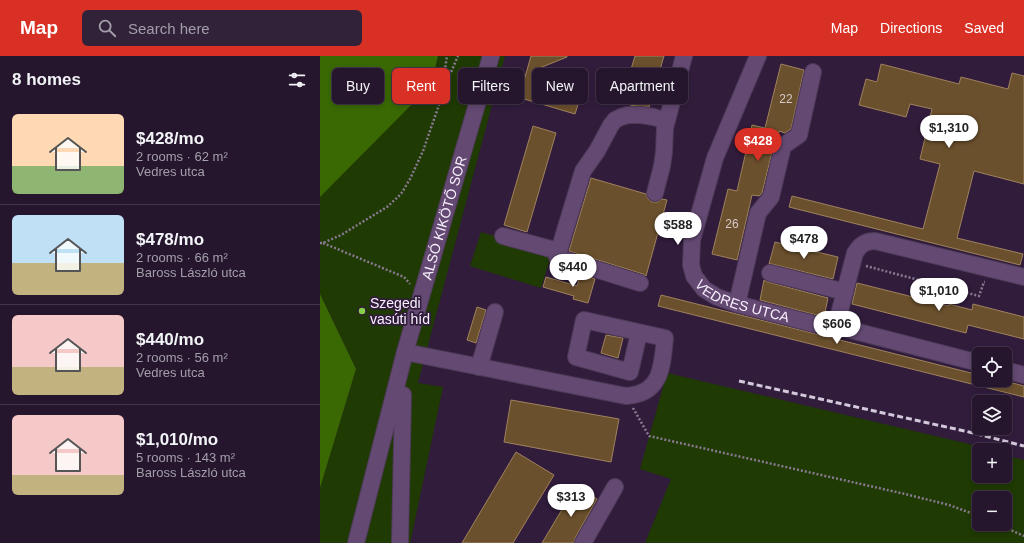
<!DOCTYPE html>
<meta charset="utf-8">
<style>
body{margin:0;font-family:Helvetica,sans-serif;background:#312239;color:#f1f3f6;height:100vh;display:flex;flex-direction:column;font-size:15px;white-space:nowrap}
*{box-sizing:border-box;margin:0}
p{font-size:13px;color:#a39faa}
.icon{flex:none;width:22px;height:22px;fill:none;stroke:currentColor;stroke-width:2;stroke-linecap:round;stroke-linejoin:round}
.map{position:relative;flex:1;overflow:hidden}
.details{display:flex;flex-direction:column;background:#25152d;width:320px}
.details>*{flex:none}
.guide{position:absolute;left:12px;top:12px;width:380px;height:36px;display:flex;gap:8px}
.buttons{position:absolute;left:652px;top:291px;display:grid;gap:8px}
.buttons a{display:grid;place-items:center;width:40px;height:40px;border-radius:6px;background:#25152d;box-shadow:0 2px 6px #0003,0 0 0 1px #423449;font-size:20px}
.price{position:absolute;translate:-50% -34px;padding:0 9px;border-radius:14px;background:#fff;color:#222;font-size:13px;line-height:26px;filter:drop-shadow(0 1px 2px #0008)}
.price::after{content:'';position:absolute;left:50%;top:24px;width:12px;height:9px;margin-left:-6px;background:inherit;clip-path:polygon(0 0,100% 0,50% 100%)}
.price.on{background:#d93025;color:#fff}
ul{padding:0;list-style:none}
li{display:flex;align-items:center;gap:12px;height:100px;padding:0 12px}
li+li{border-top:1px solid #423449}
li span{display:grid;place-items:center;flex:none;width:112px;height:80px;border-radius:6px;color:#555}
li>.icon{margin-inline-start:auto}
span .icon{width:48px;height:48px;fill:#fffc;stroke-width:1}
li b{font-size:17px}
h2{display:flex;justify-content:space-between;align-items:center;height:48px;padding:0 12px;font-size:17px}
.chip{padding:0 14px;border-radius:6px;background:#25152d;box-shadow:0 2px 6px #0003,0 0 0 1px #423449;font-size:14px;line-height:36px}
.chip.on{background:#d93025;color:#fff}
header{display:flex;align-items:center;gap:24px;box-sizing:border-box;height:56px;padding:0 20px;background:#d93025;color:#fff}
header strong{font-size:19px}
nav{display:flex;gap:22px;margin-inline-start:auto;font-size:14px}
.search{width:280px;height:36px;background:#312239;display:flex;align-items:center;gap:10px;box-sizing:border-box;padding:0 14px;border-radius:6px;color:#a39faa;font-size:15px}
main{display:flex;flex:1;min-height:0}
.map>svg:first-child{display:block}
.green{fill:#1f3a03;fill-rule:evenodd}
.forest{fill:#3a6903}
.building{fill:#6b502d;stroke:#9f825d}
.lines{fill:none;stroke-linecap:round;stroke-linejoin:round}
.minor-casing{stroke:#4d3a57;stroke-width:18}
.path{stroke:#897a92;stroke-width:2.5;stroke-dasharray:2 2;stroke-linecap:butt}
.minor{stroke:#644973;stroke-width:16}
.rail{stroke:#d4c9da;stroke-width:3;stroke-dasharray:6 3;stroke-linecap:butt}
.poi-dot{fill:#87cf4a;stroke:#311c3c;stroke-width:1.5}
.labels{text-anchor:middle;dominant-baseline:central;stroke-width:3.5;stroke-linejoin:round;paint-order:stroke}
.number-label{font-size:12px;fill:#d6c9ca}
.street-label{font-size:14px;fill:#f9f1fe;stroke:#311c3c}
.poi-label{font-size:14px;fill:#f9f1fe;stroke:#311c3c;text-anchor:start}
</style>
<header>
<strong>Map</strong>
<div class="search"><svg class="icon" aria-label="search" viewBox="0 0 24 24"><circle cx="10" cy="10" r="6"/><path d="M15 15l6 6"/></svg>Search here</div>
<nav><a>Map</a><a>Directions</a><a>Saved</a></nav>
</header>
<main>
<section class="details">
<h2>8 homes<svg class="icon" aria-label="filters" viewBox="0 0 24 24"><path d="M4 7h16M4 17h16"/><circle cx="9" cy="7" r="2"/><circle cx="15" cy="17" r="2"/></svg></h2>
<ul>
<li><span style="background:linear-gradient(#ffd9b3 65%,#8fb573 0)"><svg class="icon" aria-label="home" viewBox="0 0 24 24"><path d="M3 11l9-7 9 7M6 9v11h12V9"/></svg></span><div><b>$428/mo</b><p>2 rooms · 62 m²</p><p>Vedres utca</p></div></li>
<li><span style="background:linear-gradient(#bfe0f5 60%,#c2b280 0)"><svg class="icon" aria-label="home" viewBox="0 0 24 24"><path d="M3 11l9-7 9 7M6 9v11h12V9"/></svg></span><div><b>$478/mo</b><p>2 rooms · 66 m²</p><p>Baross László utca</p></div></li>
<li><span style="background:linear-gradient(#f6c9c9 65%,#c2b280 0)"><svg class="icon" aria-label="home" viewBox="0 0 24 24"><path d="M3 11l9-7 9 7M6 9v11h12V9"/></svg></span><div><b>$440/mo</b><p>2 rooms · 56 m²</p><p>Vedres utca</p></div></li>
<li><span style="background:linear-gradient(#f6c9c9 75%,#c2b280 0)"><svg class="icon" aria-label="home" viewBox="0 0 24 24"><path d="M3 11l9-7 9 7M6 9v11h12V9"/></svg></span><div><b>$1,010/mo</b><p>5 rooms · 143 m²</p><p>Baross László utca</p></div></li>
</ul>
</section>
<div class="map">
<svg width="704" height="487" viewBox="0 0 704 487">
<rect width="100%" height="100%" fill="#311c3c"/>
<!-- green -->
<path class="green" d="M118,0H185L98,327L123,331L91,483L90,487H0V432L36,313L0,238V140L111,29Z
M161,176L232,197L221,232L150,210Z
M347,317L645,387L669,394H659V420H685V399L704,404V487H325L351,423L320,413ZM659,442H685V468H659Z"/>
<!-- forest -->
<path class="forest" d="M0,0H118L111,29L0,141Z
M0,238L36,313L0,432Z"/>
<!-- building -->
<path class="building" d="M211,0H247V1L217,13L265,27L255,58L194,40L198,27L203,28Z
M315,0H344L329,51L314,50L301,46Z
M461,8L484,14L471,73L465,77L459,75L457,83L454,88L442,137L439,140L432,139L417,204L392,198L408,133L417,135L432,69L445,72Z
M561,8L639,28L641,21L688,33L692,17L704,20V128L654,115L637,182L703,198L700,209L469,151L472,140L603,173L620,108L600,103L612,53L590,48L586,61L539,49L546,23L557,26Z
M213,70L236,77L207,176L184,169Z
M271,122L326,138L328,143L332,146H338L342,143L347,144L326,220L323,218L249,195Z
M455,186L518,201L513,223L452,208H449Z
M261,218L275,223L268,247L253,243L254,240L223,231L226,221L257,230Z
M444,224L448,226L508,242L504,261L440,244Z
M537,227L629,250V248L652,254L653,248L704,261V283L648,269L646,277L532,248Z
M341,239L659,319V324H681L704,330V341L338,250Z
M157,251L166,254L156,287L147,284Z
M286,279L303,282L298,302L281,297Z
M191,344L299,363L291,406L184,386Z
M196,396L234,419L193,487H142Z
M256,430L277,443L255,482L254,487H222Z"/>
<g class="lines">
<defs>
<g id="minor">
<path id="s1" d="M438,0L395,102L372,184L371,209L374,220L384,233L397,241L417,248L506,271L515,270L659,307"/>
<path d="M335,137L342,110L344,96L345,72L364,0"/>
<path d="M183,180L238,195"/>
<path d="M450,217L525,236"/>
<path d="M320,227L237,201L263,115L277,95L291,69L295,64L301,61L308,59H321L334,61L346,65"/>
<path d="M417,248L438,157L451,141L463,90L479,79L493,16"/>
<path d="M515,270L518,262L535,197C540,189 545,185 555,185L704,221"/>
<path d="M85,296L306,340C342,338 342,310 345,282L264,264L256,301L310,316L319,277"/>
<path d="M159,311L175,256"/>
<path d="M685,314L704,319"/>
<path d="M75,336L83,339L80,487"/>
<path id="s2" d="M36,487L85,296L171,0"/>
<path d="M263,487L295,431"/>
</g>
</defs>
<!-- minor casing -->
<use href="#minor" class="minor-casing"/>
<!-- path -->
<path class="path" d="M121,39L127,0
M0,187H3L21,179L67,151L81,138L90,123L103,95L128,23L138,0
M3,187L84,221L90,228
M546,210L659,240L664,226H665
M665,293L689,299
M313,352L329,380L585,438L629,449L659,460
M677,468L704,480"/>
<!-- minor -->
<use href="#minor" class="minor"/>
<!-- rail -->
<path class="rail" d="M419,325L649,376L704,390"/>
</g>
<!-- markers -->
<circle class="poi-dot" cx="42" cy="255" r="4"/>
<g class="labels">
<!-- number labels -->
<g class="number-label">
<text x="466" y="43">22</text>
<text x="412" y="168">26</text>
</g>
<!-- street labels -->
<g class="street-label">
<text stroke="none"><textPath href="#s2" startOffset="337">ALSÓ KIKÖTŐ SOR</textPath></text>
<text stroke="none"><textPath href="#s1" startOffset="289">VEDRES UTCA</textPath></text>
</g>
<!-- poi labels -->
<g class="poi-label">
<text x="50" y="247">Szegedi<tspan x="50" dy="16">vasúti híd</tspan></text>
</g>
</g>
</svg>
<div class="buttons">
<a><svg class="icon" aria-label="locate" viewBox="0 0 24 24"><circle cx="12" cy="12" r="6"/><path d="M12 2v4M12 18v4M2 12h4M18 12h4"/></svg></a>
<a><svg class="icon" aria-label="layers" viewBox="0 0 24 24"><path d="M12 4l9 5-9 5-9-5zM3 14l9 5 9-5"/></svg></a>
<a>+</a>
<a>−</a>
</div>
<b class="price" style="left:629px;top:93px">$1,310</b>
<b class="price on" style="left:438px;top:106px">$428</b>
<b class="price" style="left:358px;top:190px">$588</b>
<b class="price" style="left:484px;top:204px">$478</b>
<b class="price" style="left:253px;top:232px">$440</b>
<b class="price" style="left:619px;top:256px">$1,010</b>
<b class="price" style="left:517px;top:289px">$606</b>
<b class="price" style="left:251px;top:462px">$313</b>
<div class="guide">
<a class="chip">Buy</a>
<a class="chip on">Rent</a>
<a class="chip">Filters</a>
<a class="chip">New</a>
<a class="chip">Apartment</a>
</div>
</div>
</main>
